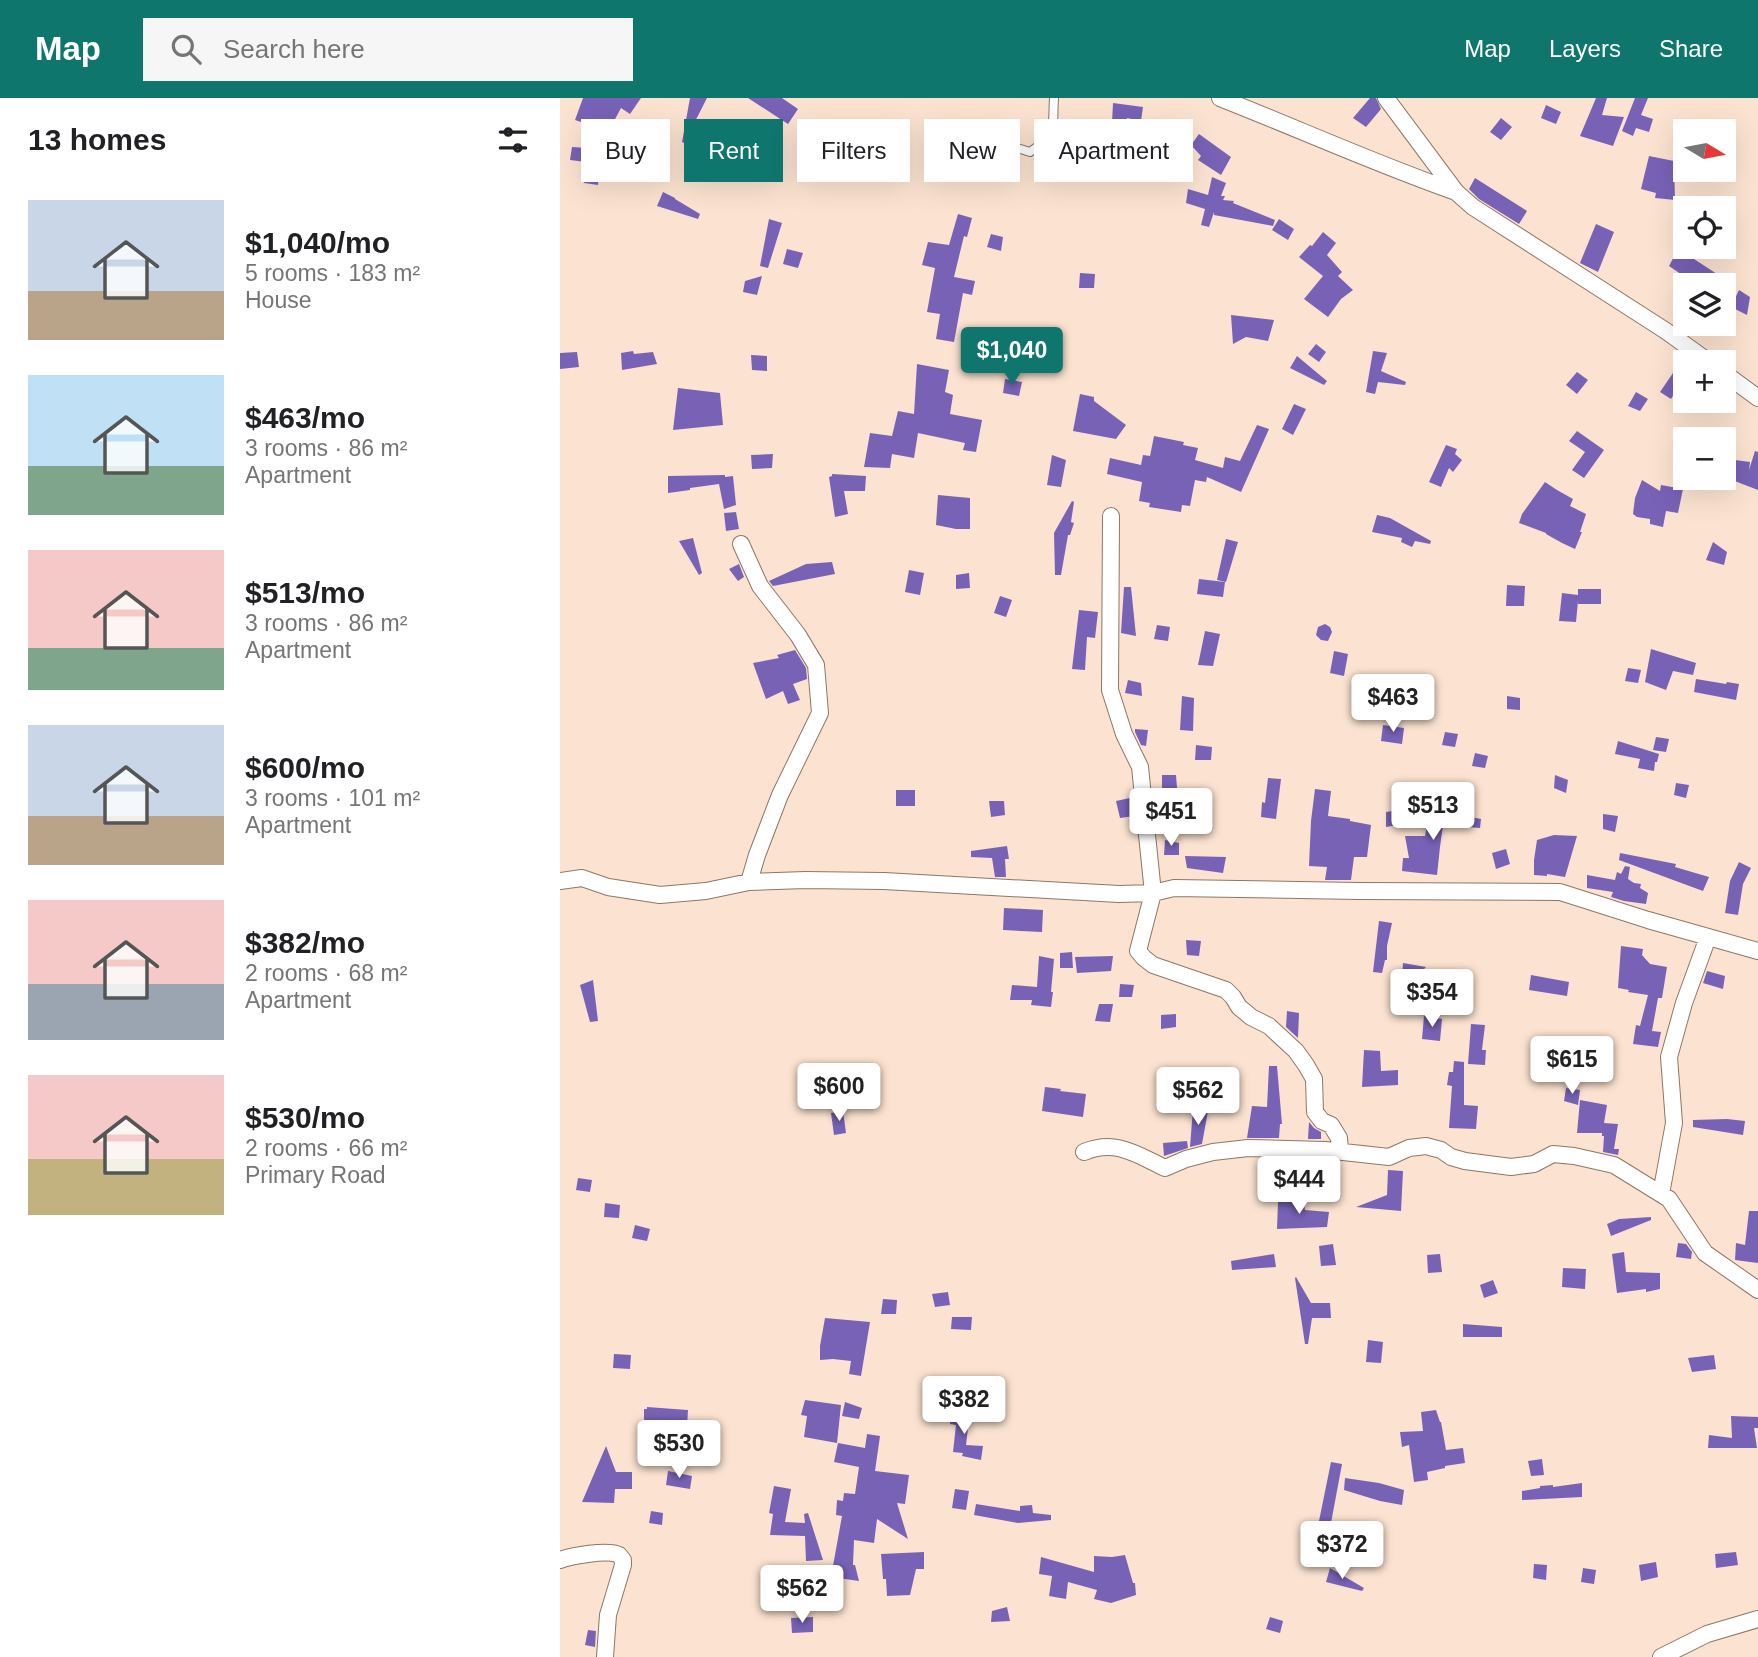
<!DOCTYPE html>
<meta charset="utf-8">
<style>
body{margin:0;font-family:Helvetica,sans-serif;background:#f6f6f6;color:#202124;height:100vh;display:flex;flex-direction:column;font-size:26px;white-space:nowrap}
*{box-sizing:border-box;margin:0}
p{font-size:23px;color:#757577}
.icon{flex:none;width:38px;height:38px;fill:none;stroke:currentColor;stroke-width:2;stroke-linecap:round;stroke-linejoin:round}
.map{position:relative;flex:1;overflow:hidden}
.panel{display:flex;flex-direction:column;background:#fff;width:560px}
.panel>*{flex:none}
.hud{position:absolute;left:21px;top:21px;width:665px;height:63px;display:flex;gap:14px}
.needle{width:46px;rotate:100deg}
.tools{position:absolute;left:1113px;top:21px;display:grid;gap:14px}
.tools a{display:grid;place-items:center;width:63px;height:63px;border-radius:0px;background:#fff;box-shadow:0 7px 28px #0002;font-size:35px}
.price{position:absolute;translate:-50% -60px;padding:0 16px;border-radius:7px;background:#fff;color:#222;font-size:23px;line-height:46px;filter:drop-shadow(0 2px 4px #0008)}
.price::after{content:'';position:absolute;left:50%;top:42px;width:21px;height:16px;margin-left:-10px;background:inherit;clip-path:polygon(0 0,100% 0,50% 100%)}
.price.selected{background:#0f766e;color:#fff}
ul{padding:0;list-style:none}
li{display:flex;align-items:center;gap:21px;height:175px;padding:0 28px}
li span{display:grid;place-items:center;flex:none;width:196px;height:140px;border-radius:0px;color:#555}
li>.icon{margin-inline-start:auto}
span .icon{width:84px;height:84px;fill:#fffc;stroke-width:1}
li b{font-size:30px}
h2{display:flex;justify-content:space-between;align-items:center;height:84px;padding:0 28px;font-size:30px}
.tag{padding:0 24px;border-radius:0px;background:#fff;box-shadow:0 7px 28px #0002;font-size:24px;line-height:63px}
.tag.selected{background:#0f766e;color:#fff}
header{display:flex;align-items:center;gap:42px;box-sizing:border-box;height:98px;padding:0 35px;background:#0f766e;color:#fff}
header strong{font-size:33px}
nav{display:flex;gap:38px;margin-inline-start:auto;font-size:24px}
.search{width:490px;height:63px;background:#f6f6f6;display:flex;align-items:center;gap:18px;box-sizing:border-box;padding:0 24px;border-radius:0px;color:#757577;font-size:26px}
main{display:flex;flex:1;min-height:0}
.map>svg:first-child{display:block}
.building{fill:#7862b6}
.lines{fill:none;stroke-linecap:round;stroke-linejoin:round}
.service-casing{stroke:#8d7767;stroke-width:10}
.minor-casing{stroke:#8d7767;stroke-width:18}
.service{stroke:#fff;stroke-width:8}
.minor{stroke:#fff;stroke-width:16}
</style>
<header>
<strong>Map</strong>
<div class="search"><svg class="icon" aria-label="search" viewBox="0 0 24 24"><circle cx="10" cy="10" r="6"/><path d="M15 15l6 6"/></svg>Search here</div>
<nav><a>Map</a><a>Layers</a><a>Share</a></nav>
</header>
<main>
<section class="panel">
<h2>13 homes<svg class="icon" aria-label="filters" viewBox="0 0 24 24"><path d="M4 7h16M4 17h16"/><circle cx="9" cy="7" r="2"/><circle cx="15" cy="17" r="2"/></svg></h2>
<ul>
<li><span style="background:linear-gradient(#c9d6e8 65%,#b9a48a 0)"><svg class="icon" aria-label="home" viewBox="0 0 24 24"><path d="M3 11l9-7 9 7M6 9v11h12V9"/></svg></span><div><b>$1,040/mo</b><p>5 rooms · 183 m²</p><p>House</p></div></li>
<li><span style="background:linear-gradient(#bfe0f5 65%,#7fa58c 0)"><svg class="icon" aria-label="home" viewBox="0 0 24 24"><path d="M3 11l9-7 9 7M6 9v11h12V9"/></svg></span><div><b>$463/mo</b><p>3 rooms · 86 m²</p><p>Apartment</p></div></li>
<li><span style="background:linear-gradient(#f6c9c9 70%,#7fa58c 0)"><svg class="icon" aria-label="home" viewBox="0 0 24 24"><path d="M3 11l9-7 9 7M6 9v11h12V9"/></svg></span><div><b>$513/mo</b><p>3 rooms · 86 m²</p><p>Apartment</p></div></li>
<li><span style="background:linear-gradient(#c9d6e8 65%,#b9a48a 0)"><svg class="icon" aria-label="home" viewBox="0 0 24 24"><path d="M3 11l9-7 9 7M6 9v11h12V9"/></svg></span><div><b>$600/mo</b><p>3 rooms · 101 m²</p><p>Apartment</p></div></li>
<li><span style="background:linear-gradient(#f6c9c9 60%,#9aa5b1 0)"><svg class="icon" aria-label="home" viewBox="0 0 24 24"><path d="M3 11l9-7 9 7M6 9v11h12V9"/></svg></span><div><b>$382/mo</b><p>2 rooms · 68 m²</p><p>Apartment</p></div></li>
<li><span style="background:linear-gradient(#f6c9c9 60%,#c2b280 0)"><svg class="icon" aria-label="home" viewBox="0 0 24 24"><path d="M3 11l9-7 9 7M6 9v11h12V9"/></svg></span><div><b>$530/mo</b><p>2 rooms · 66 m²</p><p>Primary Road</p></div></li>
</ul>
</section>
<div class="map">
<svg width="1198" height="1559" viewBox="0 0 1198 1559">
<rect width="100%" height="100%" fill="#fce3d1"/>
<!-- building -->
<path class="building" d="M23,0H81L70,16L61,10L46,38L48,45L23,49L27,26L15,22Z
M130,0H147L124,45L122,44Z
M188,0H222L238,11L228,26Z
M810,0H816L821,11L806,29L793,20Z
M1036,0H1047L1042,17L1064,19L1053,48L1020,38Z
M1075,0H1088L1081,17L1093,21L1089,34L1076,30L1073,38L1062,33Z
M553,5L583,9L581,23L567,20L566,29L552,25Z
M986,7L1001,14L996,26L981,20Z
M941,20L952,29L941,42L930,34Z
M639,36L671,59L661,77L638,62L641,58L631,47Z
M510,40L518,42L512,79L499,75Z
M12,49L28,50L26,64L10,62Z
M1089,58L1114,63L1115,102L1095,100L1096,95L1081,91Z
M382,60L396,68L387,83L374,75Z
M26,72L39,76L38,87L24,85Z
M652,79L666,85L661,98H665L663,102L674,103L673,105L715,122L713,128L654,117V114L649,129L641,127L645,111L626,105L628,91L648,97Z
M915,80L967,113L959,126L919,101L909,91Z
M103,94L115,100V101L140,116L138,121L97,108Z
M398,116L412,120L407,139L404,138L394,179L415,183L412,197L403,195L394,244L376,241L380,216L367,214L375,170L362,167L368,144L389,147Z
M209,121L222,125L208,170L200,168Z
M719,121L734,131L728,142L712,132Z
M1036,126L1054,134L1038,174L1020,165Z
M763,134L776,145L767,157L782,174L778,178L793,192L781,201L768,219L744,201L763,178L739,159L750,147L752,148Z
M431,136L443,139L441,153L427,149Z
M1122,143L1125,145V149H1133L1139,151L1134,161L1157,176L1149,187H1137L1109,168Z
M227,151L243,155L238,170L223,166Z
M520,175L535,176L534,190H519Z
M202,178L197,197L183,194L185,183Z
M1179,192L1190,199L1187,217L1171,209Z
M671,217L714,222L708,243L686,239L673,246Z
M756,246L766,254L759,264L748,256Z
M73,253L74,256L93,254L97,266L62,272L61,255Z
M813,253L827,255L821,273L846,284L845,287L818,284L815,296L806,294Z
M17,254L19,269L0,271V255Z
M191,257L207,258V273L192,272Z
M737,258L767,283L764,287L730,270Z
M357,266L389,272L385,294L393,297L390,316L422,322L416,354L403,352L405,345L358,335L354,360L332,356L330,370L304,369L310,335L332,338L338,313L354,316Z
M1017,274L1028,282L1017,296L1006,287Z
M1113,275L1123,282L1111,301L1100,294Z
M445,281L462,284L459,298L443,295Z
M118,290L160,295L163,327L113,332Z
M1076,294L1088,301L1080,313L1068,308Z
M520,296L534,299V303L566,327L556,341L513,333Z
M734,306L746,311L733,337L722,331Z
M697,327L709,331L681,394L647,379L646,384L635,382L630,408L622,407L621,414L589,409L590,405L579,403L582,384L547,376L550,360L581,367L583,357L590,358L594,338L624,344L623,347L638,350L635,362L663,370L665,359L680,363Z
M1017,333L1044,352L1024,380L1012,372L1025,354L1009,343Z
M886,347L897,351L895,356L902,362L893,374L889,370L881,389L869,384Z
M1195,353L1198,354V392L1172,382L1175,362L1190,364L1189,372Z
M213,356L212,370L192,371L191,357Z
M492,357L506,362L501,389L487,387Z
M272,376L306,378L305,393H284L288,416L275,419L269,379L272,378Z
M165,377V379L173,378L176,407L164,411L159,386L130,390V392L108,395V378Z
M1082,382L1100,393L1101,387L1123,391L1118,415L1106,413L1103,429L1090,426V421L1077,419L1073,416L1075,400Z
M985,384L997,392L1013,401L1010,408L1026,416L1020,434H1022L1015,451L1002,445L986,436V435L959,425L962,416Z
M378,397L410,400V431H396L376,427Z
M512,403L514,404L511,424L514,425L510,437H508L501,477H495L494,435Z
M176,414L179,431L166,433L164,415Z
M817,417L830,420L871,443L870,446L855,443L852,449L841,444L842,440L812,434Z
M133,440L142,475L139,477L119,443Z
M666,441L678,444L666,484L657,482Z
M1153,444L1167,454L1164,467L1146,462Z
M272,464L275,476L213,488L209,483L246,466Z
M179,466L184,479L178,483L169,471Z
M349,472L364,475L360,497L345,494Z
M409,475L410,490L396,491V477Z
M639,481L665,484L663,499L637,496Z
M947,487L965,488L964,508H946Z
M564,489H571L576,538L561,535Z
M1018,491H1041V506H1018V503L1016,524L999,523L1002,495L1018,497Z
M440,498L452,502L446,519L434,515Z
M519,512L538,514L535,540L527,539L525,572L512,571Z
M765,526L770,529L772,534L768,543L761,542L756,537L758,529Z
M597,527L610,529L608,543L594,541Z
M645,533L660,536L653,568L638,567Z
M1091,551L1136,565L1133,577L1113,573L1106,592L1085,584Z
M235,552L246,570L247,581L233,586L240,602L228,606L223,593L206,601L193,565L219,560L217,557Z
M774,553L788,556L784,578L770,575Z
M1068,570L1081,572L1078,585L1065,583Z
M1136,581L1166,586L1167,584L1179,586L1176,602L1134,594Z
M568,582L581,585L582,598L565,595Z
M622,598L634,600L633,633L620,632Z
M947,598L960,600V612L947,611Z
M820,606L834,609L831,621L818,619Z
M823,627L844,630L842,646L821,643Z
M575,631L588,632L586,648L581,647L575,634Z
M885,634L898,636L895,649L882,647Z
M1096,639L1109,641L1106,654L1093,652Z
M1058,643L1099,656L1097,664H1095L1094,673L1078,670L1080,661L1055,656Z
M636,647L652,649L651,662H635Z
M915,655L928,658L925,670L912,668Z
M602,677H616L617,690H602Z
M995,677L1008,682L1006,695L994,690Z
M708,680L721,681L716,721L701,719L702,704L705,705Z
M1116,685L1129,687L1126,700L1114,697Z
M755,691L771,693L768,718L790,721V723L811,727L807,759H794L791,782H765L767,769L749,768L751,723Z
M336,692H355V708H336Z
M570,700L574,718L560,720L556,703Z
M429,703H444L445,717L431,719Z
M839,712L838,727L826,729V714Z
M870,712L905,716V718L921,721L920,730L883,727L880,749L877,777L842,773L843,760H849L845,738H865Z
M1043,716L1058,718L1055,734L1043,731Z
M994,737L1017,738L1005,779L987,776V778L974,777V762L977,742Z
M605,742L619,745V757H604Z
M447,748L449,761H445L446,779H435L432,760L411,759V753Z
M946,751L950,766L936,771L932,755Z
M1060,755L1116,766L1115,769L1149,779L1143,793L1059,762Z
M625,758L666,759L663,775L627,770Z
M1179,764L1191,770L1183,786L1178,817L1165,815L1170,783Z
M1065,768L1070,769L1068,781L1074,785L1081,786L1080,790L1088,795L1086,806L1064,803L1051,799L1053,794L1027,790V777L1055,782L1057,774L1061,776Z
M444,810L483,812L482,834L443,832Z
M819,823L832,825L827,848V862H825L822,875L813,874Z
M626,842L641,843L639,858L627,857Z
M1061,848L1083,851L1082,857L1090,866L1107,869L1102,900H1098L1092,933L1101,934L1098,949L1073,946L1076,927L1080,928L1088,897L1068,894L1069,892L1058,890Z
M512,854L513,870H500V855Z
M479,858L494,861L491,894H493L491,909L471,907L472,902H450L452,887L477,889Z
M553,858L551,873L517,875L515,859Z
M843,865L866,869L856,880L842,879Z
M1147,873L1165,878L1163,891L1143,885Z
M971,877L1009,884L1007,898L969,892Z
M33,882L38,923L30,924L20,887Z
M560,886L574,887L572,899H559Z
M539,906H553L550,924L535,923Z
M727,913L739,915L738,940L726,929Z
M616,916V929L601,931V917Z
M864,918L882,921L880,943L862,941Z
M911,926L925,927L922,952H926L925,967L908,966Z
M804,952L820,953L821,973L838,972V987L802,989Z
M1035,957L1053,961L1050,979L1032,976Z
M894,963L904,964V1007L918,1008L916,1031L889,1030L892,988L887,987L889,974H893Z
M709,968H717L722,1026H720L719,1040H687L692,1008L707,1009Z
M600,977H627L623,1001L598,998Z
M485,989L501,991L500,993L526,996L523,1019L482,1013Z
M1006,990L1020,992L1018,1007L1004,1003Z
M1020,1002L1047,1007L1044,1025L1058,1026L1054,1051H1059L1058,1057L1043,1054L1044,1038H1042V1035H1017Z
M633,1010L648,1013L642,1046L630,1049Z
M283,1013L286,1035L274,1037L271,1015Z
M1167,1021L1185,1023L1183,1037L1133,1029V1022Z
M749,1024L754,1030L761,1034V1041H748Z
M627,1043L628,1050L604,1058L603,1045Z
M828,1072L843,1073L841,1113L796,1109L827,1097Z
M18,1080L32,1082L30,1094L16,1092Z
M743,1100L745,1112L769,1114L767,1129L717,1131L718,1104Z
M45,1105L60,1107L59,1120L44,1119Z
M1189,1113H1198V1165L1175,1162L1176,1145L1185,1147Z
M1091,1119V1122L1051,1138L1047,1126L1059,1121Z
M75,1127L90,1131L87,1143L72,1140Z
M1118,1145L1126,1146L1132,1154L1131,1161L1116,1159Z
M773,1146L776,1167L761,1168L759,1148Z
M1064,1154L1066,1174L1100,1175V1191L1086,1194V1191L1057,1195L1052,1156Z
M714,1156L716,1169L672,1172L671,1163Z
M880,1156L882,1174L868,1175L867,1157Z
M1003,1170L1026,1171L1025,1191L1002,1189Z
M736,1179L751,1205H770L771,1220H752L748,1246H745L735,1180Z
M933,1182L938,1195L924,1200L920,1187Z
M388,1194L390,1207L375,1209L372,1196Z
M323,1201L337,1202L336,1216H321Z
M392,1219H412L411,1232L391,1231Z
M265,1220L310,1224L301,1278L289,1276L291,1263L273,1261L260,1262V1248Z
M903,1226L942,1229V1239H903Z
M808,1242L823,1244L821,1265L806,1264Z
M54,1256L71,1257L70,1271L53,1270Z
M1154,1257L1156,1271L1132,1274L1128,1260Z
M392,1278L407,1281L403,1301L388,1298Z
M245,1302L281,1307L277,1345L244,1339L247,1318L241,1317Z
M285,1304L302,1310L299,1321L282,1318Z
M87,1309L128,1312L127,1330L104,1329L103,1346L84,1345V1311H87Z
M391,1312L410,1314L406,1347L423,1348L421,1362L402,1358L403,1355L393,1354L396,1327L390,1326Z
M876,1312L880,1324H881L886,1352L903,1350L905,1365L885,1368V1370L867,1374L868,1382L854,1384L849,1347L842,1349L840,1334L863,1333L861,1314Z
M1171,1318L1198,1319V1330H1194L1197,1350H1148L1149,1337L1172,1340Z
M307,1336L320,1338L315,1373L349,1377L345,1406L337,1405L348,1441L317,1421L314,1445L294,1442L293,1467H295L299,1483L271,1479L282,1418L276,1417L277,1402L283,1403L284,1395L295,1396L299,1369L274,1364L278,1345L305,1350Z
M129,1340H138L144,1346L143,1354L135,1360L127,1351Z
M46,1348L56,1374H72V1391H55L54,1405L22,1404Z
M982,1361L984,1377L971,1378L968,1363Z
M771,1364L782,1366L771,1425L759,1423Z
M108,1373L132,1378L130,1391L106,1387Z
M785,1380L819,1385L844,1392L842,1407L820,1403L784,1392Z
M1022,1385V1399L962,1402V1393L980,1390V1388L993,1387V1389Z
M214,1388L231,1391L225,1424L245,1425L244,1416L248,1415L263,1462L246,1463L245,1438L210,1437L213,1416L209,1415Z
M395,1391L409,1393L406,1412L392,1410Z
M416,1406L460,1413V1408L472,1407L473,1415L491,1417V1422L458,1425L414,1417Z
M91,1413L103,1415L102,1427L89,1425Z
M364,1454V1471H356L350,1497L327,1498L326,1481H323L321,1456Z
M1176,1454L1178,1467L1156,1470L1155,1456Z
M565,1457L573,1485H575L576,1497L551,1505L534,1501L537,1492L508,1484L506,1501L489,1498L492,1478L479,1476L481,1459L534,1474V1458L552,1459Z
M1096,1464L1098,1479L1081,1483L1079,1467Z
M974,1466L987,1467L986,1482L973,1480Z
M770,1470L804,1490L802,1493L766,1484Z
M1023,1470L1036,1472L1034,1486L1021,1484Z
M447,1509L450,1523L431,1524L432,1513Z
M253,1519V1534L232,1535L231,1520Z
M710,1519L723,1523L720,1535L706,1531Z
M28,1532L36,1533L35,1549L25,1547Z"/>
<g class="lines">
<defs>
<path id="service" d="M438,44L470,54C498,35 492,31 494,0"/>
<path id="minor" d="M660,0C739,31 816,66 896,94
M826,0L896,94L913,109L1106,233L1149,264
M1164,275L1198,300
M551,418L550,592L564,636L580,669L593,795L578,853L584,860L593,867L666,892L673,899L679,909L691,919L709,928L736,953L746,967L754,981L755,1014L762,1023L771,1027L779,1040L780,1053
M181,446L200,488L238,537L256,567L260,615L220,697L197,757L189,784
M0,783L22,780L48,789L100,797L146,793L189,784L245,782L324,783L559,796L593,795L614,790L799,793L1000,794L1088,822L1198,853
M524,1054C556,1041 576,1056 605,1070L626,1061L653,1054L688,1050L765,1052L829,1059L849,1050L866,1048L881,1052L891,1059L905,1063L951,1069L974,1066L993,1056L1014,1058L1054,1067L1109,1101L1145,1155L1198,1192
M1101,1096L1114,1025L1109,959L1124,905L1148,839
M0,1462C11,1458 48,1451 59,1457C60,1458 61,1460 63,1462V1467L48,1517L45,1559
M1101,1559L1147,1536L1198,1521"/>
</defs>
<!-- service casing -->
<use href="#service" class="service-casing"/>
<!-- minor casing -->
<use href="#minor" class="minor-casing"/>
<!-- service -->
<use href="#service" class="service"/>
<!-- minor -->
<use href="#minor" class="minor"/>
</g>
</svg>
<div class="tools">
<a><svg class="needle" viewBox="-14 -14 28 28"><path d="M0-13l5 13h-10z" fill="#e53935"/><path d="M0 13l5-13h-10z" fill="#757577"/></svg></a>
<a><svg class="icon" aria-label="locate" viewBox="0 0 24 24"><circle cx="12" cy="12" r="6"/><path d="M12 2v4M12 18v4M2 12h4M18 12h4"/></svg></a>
<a><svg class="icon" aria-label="layers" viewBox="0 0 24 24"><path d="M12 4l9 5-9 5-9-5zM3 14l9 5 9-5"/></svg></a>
<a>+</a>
<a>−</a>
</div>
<b class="price selected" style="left:452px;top:289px">$1,040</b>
<b class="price" style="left:833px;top:636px">$463</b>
<b class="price" style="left:873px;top:744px">$513</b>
<b class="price" style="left:611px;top:750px">$451</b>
<b class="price" style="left:872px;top:931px">$354</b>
<b class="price" style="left:1012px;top:998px">$615</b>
<b class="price" style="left:279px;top:1025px">$600</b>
<b class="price" style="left:638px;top:1029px">$562</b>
<b class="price" style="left:739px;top:1118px">$444</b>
<b class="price" style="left:404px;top:1338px">$382</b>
<b class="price" style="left:119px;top:1382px">$530</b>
<b class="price" style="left:782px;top:1483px">$372</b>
<b class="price" style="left:242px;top:1527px">$562</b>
<div class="hud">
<a class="tag">Buy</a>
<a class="tag selected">Rent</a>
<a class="tag">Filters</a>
<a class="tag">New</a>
<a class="tag">Apartment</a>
</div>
</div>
</main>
